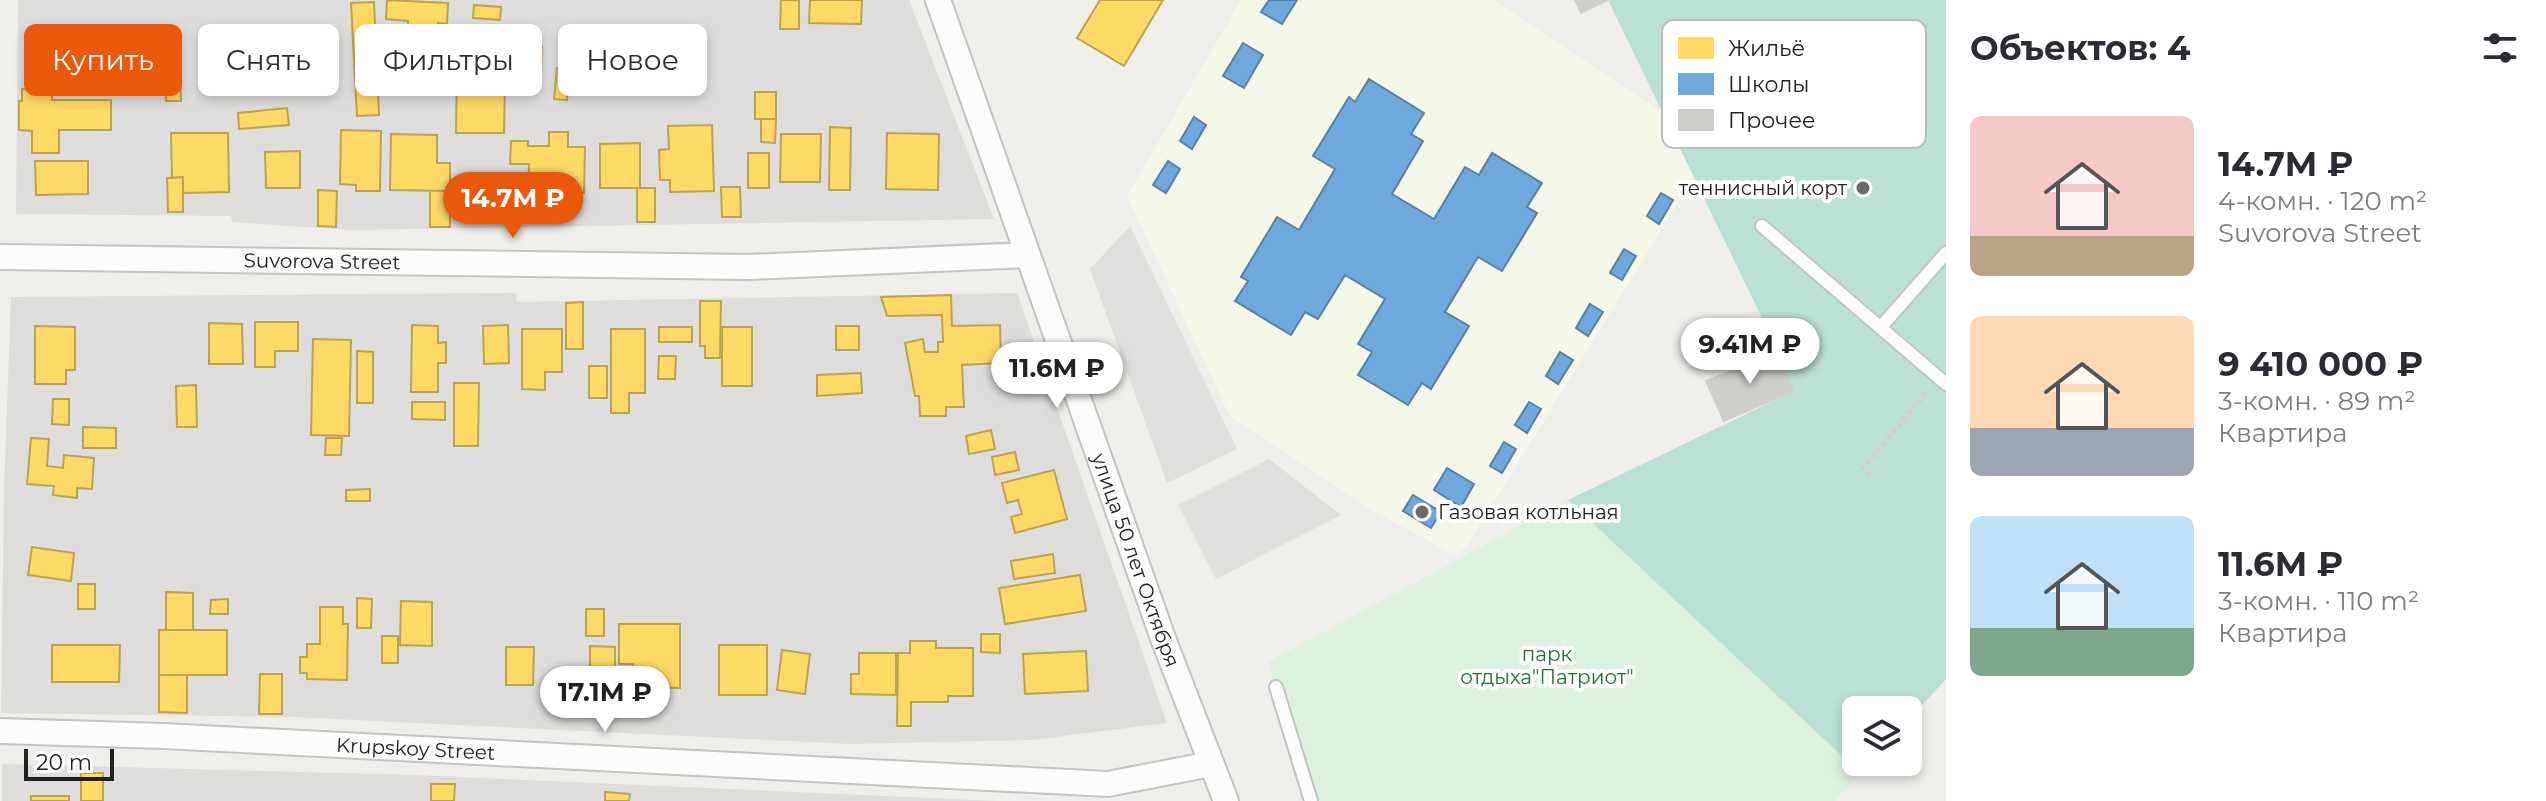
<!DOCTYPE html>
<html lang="ru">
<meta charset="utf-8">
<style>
body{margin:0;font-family:Montserrat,sans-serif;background:#f2f2f3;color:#2b2b33;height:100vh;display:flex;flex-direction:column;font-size:30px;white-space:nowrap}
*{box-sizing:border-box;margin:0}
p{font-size:26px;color:#7c7c81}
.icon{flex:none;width:44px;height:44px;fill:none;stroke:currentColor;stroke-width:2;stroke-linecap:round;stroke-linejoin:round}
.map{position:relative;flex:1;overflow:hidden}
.drawer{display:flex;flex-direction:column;background:#fff;width:600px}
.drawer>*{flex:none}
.guide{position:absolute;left:24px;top:24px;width:760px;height:72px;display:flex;gap:16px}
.fabs{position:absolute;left:1842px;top:696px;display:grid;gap:16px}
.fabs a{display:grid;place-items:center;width:80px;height:80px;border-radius:12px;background:#fff;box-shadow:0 4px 12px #0003;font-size:40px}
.scale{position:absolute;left:24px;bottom:20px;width:90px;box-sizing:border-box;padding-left:8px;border:4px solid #212121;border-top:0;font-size:22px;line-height:28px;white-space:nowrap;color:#212121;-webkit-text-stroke:6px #fff;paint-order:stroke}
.price{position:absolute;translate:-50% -68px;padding:0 18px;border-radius:28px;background:#fff;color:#222;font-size:26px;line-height:52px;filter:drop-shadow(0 2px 4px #0008)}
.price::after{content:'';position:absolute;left:50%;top:48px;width:24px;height:18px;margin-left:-12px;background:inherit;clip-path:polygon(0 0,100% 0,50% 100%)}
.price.active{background:#ea580c;color:#fff}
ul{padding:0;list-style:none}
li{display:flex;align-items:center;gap:24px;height:200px;padding:0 24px}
li span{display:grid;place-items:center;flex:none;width:224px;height:160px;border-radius:12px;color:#555}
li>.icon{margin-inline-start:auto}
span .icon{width:96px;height:96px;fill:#fffc;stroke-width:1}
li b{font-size:34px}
h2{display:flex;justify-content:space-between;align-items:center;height:96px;padding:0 24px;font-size:34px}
.chip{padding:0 28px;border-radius:12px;background:#fff;box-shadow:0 4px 12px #0003;font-size:28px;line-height:72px}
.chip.active{background:#ea580c;color:#fff}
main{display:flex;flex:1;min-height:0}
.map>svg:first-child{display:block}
.residential{fill:#dedddb}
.education{fill:#f4f6e8}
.park{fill:#dcf1de}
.pitch{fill:#bbe0d6}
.parking{fill:#dfdfdd}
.homes{fill:#ffd966;stroke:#bca251;stroke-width:2}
.schools{fill:#6fa8dc;stroke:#5880a4;stroke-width:2}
.building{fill:#d0cecb;stroke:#d2d0cc;stroke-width:2}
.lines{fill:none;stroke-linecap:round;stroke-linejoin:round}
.lane-casing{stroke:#c5c4c2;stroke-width:16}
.street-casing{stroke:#c5c4c2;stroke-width:28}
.path{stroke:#d5cdca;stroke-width:5;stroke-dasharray:4 4;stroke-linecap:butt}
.lane{stroke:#fdfcfc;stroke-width:12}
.street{stroke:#fdfcfc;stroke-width:24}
.poi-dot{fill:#696967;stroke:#fff;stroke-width:3}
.labels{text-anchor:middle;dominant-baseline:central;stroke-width:8;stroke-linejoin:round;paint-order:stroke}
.poi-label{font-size:20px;fill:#212121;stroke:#fff;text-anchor:end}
.street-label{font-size:20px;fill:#212121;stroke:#fff}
.park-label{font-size:20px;fill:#1a742f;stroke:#fff}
.key{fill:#fff;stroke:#bcbcbc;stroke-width:2}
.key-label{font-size:22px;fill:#212121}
</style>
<main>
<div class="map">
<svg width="1946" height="801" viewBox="0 0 1946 801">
<rect width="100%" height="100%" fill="#efeeea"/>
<!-- residential -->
<path class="residential" d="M18,0H909L994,219L352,230L232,222L231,216L16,214Z
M516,293L517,302L1017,293L1167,723L1032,740L850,744L293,717L1,713L4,490L11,297Z
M2,764L414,775L997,801H2Z"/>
<!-- education -->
<path class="education" d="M1241,0H1493L1663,113L1694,177L1465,549L1453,554L1377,513L1230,416L1127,196Z"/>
<!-- park -->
<path class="park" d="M1568,500L1860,773L1835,801H1312L1268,662Z"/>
<!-- pitch -->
<path class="pitch" d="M1608,0H1946V679L1908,721V710H1856V762H1870L1860,773L1568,500L1794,391L1778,351Z"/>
<!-- parking -->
<path class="parking" d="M1130,226L1237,449L1167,483L1090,269Z
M1269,459L1341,515L1216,579L1178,505Z"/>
<!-- homes -->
<path class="homes" d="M387,0L448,3L447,24L438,23L437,31L408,28V21L386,19Z
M781,0H799V29H780Z
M810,0H862L861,24L809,23Z
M1100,0H1163L1124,66L1077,38Z
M374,2L379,115L357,116L351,3Z
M474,5L501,7L500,20L473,18Z
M457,38L487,40L486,54L456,51Z
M524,45L542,46L541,76H524Z
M450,68V83H418V69Z
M557,68L570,69L567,100L554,99Z
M457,69H488L487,83H505L504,133H456Z
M165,73H180L181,101H166Z
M22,89H52V100H111V130H59V153H32V131L19,130V101H22Z
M755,92H776V119H755Z
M287,108L289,125L239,129L238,113Z
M761,119H776L775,143L761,142Z
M712,125L714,191L670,192V180H660L659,150L669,149L668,126Z
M830,127L851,128L850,190H829Z
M341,130L381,131L380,191H356V185L340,184Z
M549,132H568V147H585L584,193L528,192L529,164H510L511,141H528V146H549Z
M171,133H228L229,192L183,193V177L172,178Z
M887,133L939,134L938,190L886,189Z
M391,134L437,135V163H450V191L390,190Z
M781,134H821L820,182H780Z
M640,143V188H600V144Z
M300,151V188H266L265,152Z
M748,153H769V188H748Z
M35,161H88V194L36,195Z
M183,177V212H168L167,178Z
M721,187H740L741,217H722Z
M637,188H655V222H637Z
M318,190L337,191L336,227L318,226Z
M430,191H450V227H430Z
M951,295L952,326L1000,325L1001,363L962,365L964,407H946V416H920L919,396H915L905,343L923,339L925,352H938V342H943L942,315L887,316L881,297Z
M700,301H721L720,358H705V346H700Z
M583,302V349H566V303Z
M255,322H298V351H275V367H255Z
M209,323L242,324L243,364H209Z
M412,325L438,326V343L446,342V363H438V392H411Z
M508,325L509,363L484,364L483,326Z
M35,326L75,327V370H66V384H35Z
M836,326H859V350H836Z
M659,327H692V342H659Z
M722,327H752V386H722Z
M522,329H562V372H545V390L522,389Z
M611,329H645V393H629V413H611Z
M313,339L351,340L349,436L311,435Z
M357,351L373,352V403H357Z
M659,356H676L675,379H658Z
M589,366H607V398H589Z
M861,373L862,393L817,396V375Z
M454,383H479L478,446H454Z
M196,385L197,427H177L176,386Z
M53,399H69V425L52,424Z
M412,402H445V420L412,419Z
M83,427L116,428V448H83Z
M991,430L995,449L969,454L966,436Z
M31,438L49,439L47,466L63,468L64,455L94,458L92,489L77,488V498L53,495L54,486L27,484Z
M326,438H342L341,455H325Z
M1015,452L1019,470L995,475L992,457Z
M1054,470L1067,519L1015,533L1011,517L1022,514L1018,500L1007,503L1002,483Z
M370,489V501H346V490Z
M32,547L74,553L71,581L28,575Z
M1053,554L1055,573L1014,579L1011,561Z
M1080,575L1086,611L1005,624L999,588Z
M78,584H95V609H78Z
M166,592L193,593V630H166Z
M357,598L372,599L371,628H357Z
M228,599V614H210L211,600Z
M401,601L432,602V646L400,645Z
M320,607H343V624H348L347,680L307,679V673H300V657H307V644H320Z
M586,609H604V636H586Z
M619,624H680V688L633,687V664H619Z
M159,630H227V675H159Z
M981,634H1000V653L981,652Z
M382,636H398V663H382Z
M910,641H936V648H973V696H948V702H911V726H897L898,653H910Z
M52,645H120L119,682H52Z
M719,645H767V695H719Z
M590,646L615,647V687H590Z
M506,647H534L533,685H506Z
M782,650L810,654L805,694L777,690Z
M1086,651L1088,691L1025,694L1023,654Z
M859,653H896V695L851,694V674H859Z
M260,674H282V714H259Z
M159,675H187V713L159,712Z
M81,773H103V801H81Z
M431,784H455L454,801H431Z
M605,792L630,794L629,801H605Z
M31,796H69V801H31Z"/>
<!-- schools -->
<path class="schools" d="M1269,0H1297L1282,24L1261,12Z
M1243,43L1263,55L1244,88L1223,76Z
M1369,79L1424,113L1411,134L1423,141L1392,194L1434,219L1465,167L1479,175L1492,153L1542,183L1527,207L1537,213L1502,271L1478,257L1445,312L1469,326L1431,389L1422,383L1408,405L1358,375L1372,352L1358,344L1385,299L1345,275L1318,319L1305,312L1291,335L1235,301L1248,281L1241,277L1277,217L1299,230L1335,169L1313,156L1349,97L1355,102Z
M1194,117L1206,125L1192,149L1180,141Z
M1168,161L1180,169L1166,193L1153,185Z
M1661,193L1673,200L1659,224L1647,216Z
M1624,249L1636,256L1622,280L1610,273Z
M1590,304L1603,312L1588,336L1576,328Z
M1560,352L1573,360L1558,384L1546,376Z
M1529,402L1541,409L1527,433L1515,425Z
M1504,442L1516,449L1502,473L1490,466Z
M1447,468L1474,484L1461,507L1434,490Z
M1413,495L1441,512L1431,528L1403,511Z"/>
<!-- building -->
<path class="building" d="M1575,0H1608L1581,13Z
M1778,351L1794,391L1724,421L1706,381Z"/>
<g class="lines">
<defs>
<path id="lane" d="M1762,226L1946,384
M1881,327L1946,253
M1276,687L1311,801"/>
<g id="street">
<path id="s1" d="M938,0L1164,641L1226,801"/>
<path id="s2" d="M0,257L748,267L1027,255"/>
<path id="s3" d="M0,731L163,736L1108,784L1211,764"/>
</g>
</defs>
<!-- lane casing -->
<use href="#lane" class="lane-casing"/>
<!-- street casing -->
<use href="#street" class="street-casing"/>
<!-- path -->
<path class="path" d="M1870,475L1863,468L1928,391"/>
<!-- lane -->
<use href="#lane" class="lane"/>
<!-- street -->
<use href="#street" class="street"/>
</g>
<!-- markers -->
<g class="poi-dot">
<circle cx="1863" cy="188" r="8"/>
<circle cx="1422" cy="512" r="8"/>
</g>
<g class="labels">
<!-- poi labels -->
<g class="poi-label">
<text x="1847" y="188">теннисный корт</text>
<text x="1438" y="512" text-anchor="start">Газовая котльная</text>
</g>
<!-- street labels -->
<g class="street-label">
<text stroke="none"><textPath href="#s2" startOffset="322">Suvorova Street</textPath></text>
<text stroke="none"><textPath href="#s1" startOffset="594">улица 50 лет Октября</textPath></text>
<text stroke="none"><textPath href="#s3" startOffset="416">Krupskoy Street</textPath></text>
</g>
<!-- park labels -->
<g class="park-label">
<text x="1547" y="654">парк<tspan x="1547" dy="23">отдыха"Патриот"</tspan></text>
</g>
</g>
<!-- legend -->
<rect x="1662" y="20" width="264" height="128" rx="12" class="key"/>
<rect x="1678" y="37" width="36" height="22" fill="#ffd966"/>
<rect x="1678" y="73" width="36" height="22" fill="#6fa8dc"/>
<rect x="1678" y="109" width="36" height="22" fill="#d0cecb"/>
<g class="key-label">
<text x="1728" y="56">Жильё</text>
<text x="1728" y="92">Школы</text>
<text x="1728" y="128">Прочее</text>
</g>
</svg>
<div class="fabs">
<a><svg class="icon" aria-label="layers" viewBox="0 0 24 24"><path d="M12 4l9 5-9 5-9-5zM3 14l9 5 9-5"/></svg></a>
</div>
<div class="scale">20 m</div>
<b class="price active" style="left:513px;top:240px">14.7M ₽</b>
<b class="price" style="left:1750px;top:386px">9.41M ₽</b>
<b class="price" style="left:1057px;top:410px">11.6M ₽</b>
<b class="price" style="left:605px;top:734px">17.1M ₽</b>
<div class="guide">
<a class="chip active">Купить</a>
<a class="chip">Снять</a>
<a class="chip">Фильтры</a>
<a class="chip">Новое</a>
</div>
</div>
<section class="drawer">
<h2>Объектов: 4<svg class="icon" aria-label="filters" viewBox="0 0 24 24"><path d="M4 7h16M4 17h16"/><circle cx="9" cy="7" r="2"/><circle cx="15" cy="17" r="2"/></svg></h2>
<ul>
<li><span style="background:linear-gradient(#f6c9c9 75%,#b9a48a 0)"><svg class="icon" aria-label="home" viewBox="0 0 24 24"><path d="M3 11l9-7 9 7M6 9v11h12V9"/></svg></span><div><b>14.7M ₽</b><p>4-комн. · 120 m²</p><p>Suvorova Street</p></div></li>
<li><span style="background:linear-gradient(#ffd9b3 70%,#9aa5b1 0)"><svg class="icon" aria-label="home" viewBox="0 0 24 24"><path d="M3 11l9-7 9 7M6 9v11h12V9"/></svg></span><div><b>9 410 000 ₽</b><p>3-комн. · 89 m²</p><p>Квартира</p></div></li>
<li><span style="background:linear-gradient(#bfe0f5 70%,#7fa58c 0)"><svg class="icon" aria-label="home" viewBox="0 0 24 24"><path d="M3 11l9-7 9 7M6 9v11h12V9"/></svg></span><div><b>11.6M ₽</b><p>3-комн. · 110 m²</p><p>Квартира</p></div></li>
</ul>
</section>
</main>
